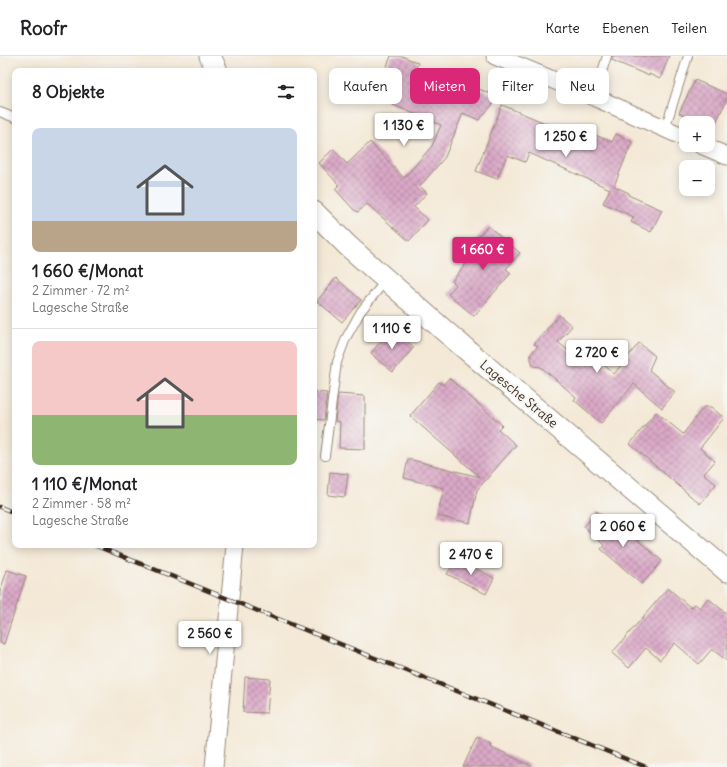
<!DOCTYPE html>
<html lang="de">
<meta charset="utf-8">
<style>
body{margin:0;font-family:Delius,sans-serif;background:#f6f6f6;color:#202124;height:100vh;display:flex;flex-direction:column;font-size:15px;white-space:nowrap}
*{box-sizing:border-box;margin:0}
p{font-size:13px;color:#757577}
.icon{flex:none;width:22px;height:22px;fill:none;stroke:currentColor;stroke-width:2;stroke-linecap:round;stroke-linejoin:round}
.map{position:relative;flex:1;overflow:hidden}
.sheet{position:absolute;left:12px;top:12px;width:305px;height:480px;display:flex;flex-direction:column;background:#fff;border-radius:8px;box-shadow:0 2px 10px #0003}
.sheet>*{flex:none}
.guide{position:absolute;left:329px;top:12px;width:338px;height:36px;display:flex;gap:8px}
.fabs{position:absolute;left:679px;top:60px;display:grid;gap:8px}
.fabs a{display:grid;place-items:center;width:36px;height:36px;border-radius:8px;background:#fff;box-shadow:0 2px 10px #0003;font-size:20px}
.price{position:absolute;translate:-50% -34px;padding:0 9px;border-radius:4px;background:#fff;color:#222;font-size:13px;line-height:26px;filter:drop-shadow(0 1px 2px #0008)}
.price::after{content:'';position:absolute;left:50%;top:24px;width:12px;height:9px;margin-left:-6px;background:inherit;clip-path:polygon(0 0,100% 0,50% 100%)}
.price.on{background:#db2777;color:#fff}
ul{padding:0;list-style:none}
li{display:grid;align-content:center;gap:8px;height:212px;padding:0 20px}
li+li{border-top:1px solid #e0e0e0}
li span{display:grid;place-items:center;height:124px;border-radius:8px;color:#555}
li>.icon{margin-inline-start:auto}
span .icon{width:72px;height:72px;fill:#fffc;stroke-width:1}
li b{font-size:17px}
h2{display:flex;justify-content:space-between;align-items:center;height:48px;padding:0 20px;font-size:17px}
.chip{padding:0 14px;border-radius:8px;background:#fff;box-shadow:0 2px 10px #0003;font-size:14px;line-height:36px}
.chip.on{background:#db2777;color:#fff}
header{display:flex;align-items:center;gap:24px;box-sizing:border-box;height:56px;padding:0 20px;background:#fff;border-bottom:1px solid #e0e0e0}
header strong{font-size:19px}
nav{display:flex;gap:22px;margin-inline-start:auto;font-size:14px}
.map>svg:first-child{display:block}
.building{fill:url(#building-cross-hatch)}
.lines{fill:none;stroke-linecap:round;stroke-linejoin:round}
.service-casing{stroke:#988a7a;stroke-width:10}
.minor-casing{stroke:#988a7a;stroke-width:19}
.tertiary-casing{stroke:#988a7a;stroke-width:23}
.service{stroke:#fff;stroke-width:8}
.minor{stroke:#fff;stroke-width:17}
.tertiary{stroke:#fff;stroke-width:21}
.rail-casing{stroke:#3b2a1e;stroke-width:4.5}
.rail{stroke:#f6f6f2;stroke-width:3;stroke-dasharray:9;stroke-linecap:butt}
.labels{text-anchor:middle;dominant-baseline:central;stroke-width:4;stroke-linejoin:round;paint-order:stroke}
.street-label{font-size:13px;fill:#3b2a1e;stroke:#f6f6f2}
</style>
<header>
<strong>Roofr</strong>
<nav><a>Karte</a><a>Ebenen</a><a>Teilen</a></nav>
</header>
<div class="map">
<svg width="727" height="711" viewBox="0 0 727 711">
<defs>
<pattern id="building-cross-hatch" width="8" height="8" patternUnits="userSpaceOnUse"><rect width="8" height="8" fill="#daa9c7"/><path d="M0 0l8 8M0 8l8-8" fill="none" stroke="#b28aa1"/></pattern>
</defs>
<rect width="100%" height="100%" fill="#f6f6f2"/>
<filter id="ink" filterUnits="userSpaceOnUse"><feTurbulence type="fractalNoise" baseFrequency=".025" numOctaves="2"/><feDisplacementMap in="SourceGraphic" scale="8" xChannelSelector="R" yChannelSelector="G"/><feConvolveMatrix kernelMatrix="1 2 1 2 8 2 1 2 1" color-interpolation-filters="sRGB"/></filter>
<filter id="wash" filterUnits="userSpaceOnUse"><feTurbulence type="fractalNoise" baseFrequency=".012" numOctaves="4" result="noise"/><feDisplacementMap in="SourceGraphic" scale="16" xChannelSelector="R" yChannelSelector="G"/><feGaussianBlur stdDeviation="0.9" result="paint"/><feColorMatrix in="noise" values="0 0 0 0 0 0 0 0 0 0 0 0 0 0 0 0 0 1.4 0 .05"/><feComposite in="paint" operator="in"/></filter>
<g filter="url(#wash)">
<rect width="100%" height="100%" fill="#f4e9d7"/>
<g id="blocks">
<!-- building -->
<path class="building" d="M391,0H402L418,7L410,26L444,40L451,22L499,41L479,64L463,57L445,101L420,130L427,137L414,151L428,164L409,185L367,148L358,156L354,154L335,133L339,129L319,107L333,93L347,108L370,86L404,122L432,90L441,69L393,49L394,48L362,35L368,20L381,25Z
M612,0H669L660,23L649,18V20L612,4Z
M695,24L727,38V43L713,73L708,71V67H700L679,57Z
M502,49L569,77L570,75L579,78L581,73L612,86L616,78L632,86L614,130L629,137L628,139L662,154L651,176L631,166L634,161L603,147L610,133L529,97L525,106L507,99L497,123L476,115Z
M488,170L520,197L506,213L511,217L474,260L448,238L456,229L452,225L473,199L466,194Z
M336,222L361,244L342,266L317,245Z
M559,259L572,270L558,286L586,310L594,300L614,318L639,287L655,300L649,314L675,336L662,352L634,328L601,367L574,344L576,341L541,311L533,310L530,299L538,290L534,288Z
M392,272L414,291L393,316L378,304L371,297Z
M449,322L502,369L498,373L516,389L477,434L470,467L437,460L444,432L404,422L408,403L480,421L410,360L439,326L443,329Z
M314,336L327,337L324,364L314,363Z
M338,338L365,340V393L339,392L340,366L335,365Z
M704,351H711L724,362L700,392L715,405L704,418L716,428L700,448L630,388L656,356L683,378Z
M330,416L348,418L345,441L328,439Z
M597,455L619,473L621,470L662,505L642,528L601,493L604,489L584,471Z
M457,503L494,522L486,538L447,518Z
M7,514L26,520L4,588L0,587V536Z
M668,532L691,552L695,548L700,552L708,542L727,558V605L712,593L699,608L675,587L660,604L646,592L629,612L612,597Z
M245,621L270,623L267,657L243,656Z
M477,681L491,688L490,690L533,711H463Z"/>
</g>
</g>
<g filter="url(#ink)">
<use href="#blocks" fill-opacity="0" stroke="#988a7a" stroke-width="1"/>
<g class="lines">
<defs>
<path id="service" d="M594,41L607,0
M0,56L15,62
M665,73L688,0
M325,400L337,306L346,282L361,255L386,224"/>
<path id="minor" d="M495,0L594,41L686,82
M701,89L727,100
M214,711L235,489"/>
<path id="tertiary" d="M210,0L217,15
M314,156L348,190L447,277L727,515"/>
</defs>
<!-- service casing -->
<use href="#service" class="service-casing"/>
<!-- minor casing -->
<use href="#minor" class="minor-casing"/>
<!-- tertiary casing -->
<use href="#tertiary" class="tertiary-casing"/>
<!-- service -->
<use href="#service" class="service"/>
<!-- minor -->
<use href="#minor" class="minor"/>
<!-- tertiary -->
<use href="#tertiary" class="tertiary"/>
<defs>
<path id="rail" d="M0,451L15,457
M94,489L646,711"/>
</defs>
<!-- rail casing -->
<use href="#rail" class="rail-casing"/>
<!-- rail -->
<use href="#rail" class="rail"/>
</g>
</g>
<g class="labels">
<!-- street labels -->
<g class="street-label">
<text transform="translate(519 338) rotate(40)">Lagesche Straße</text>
</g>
</g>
</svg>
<div class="fabs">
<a>+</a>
<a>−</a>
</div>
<b class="price" style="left:404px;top:91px">1 130 €</b>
<b class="price" style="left:566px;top:102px">1 250 €</b>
<b class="price on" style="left:483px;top:215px">1 660 €</b>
<b class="price" style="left:392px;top:294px">1 110 €</b>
<b class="price" style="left:597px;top:318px">2 720 €</b>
<b class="price" style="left:623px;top:492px">2 060 €</b>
<b class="price" style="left:471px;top:520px">2 470 €</b>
<b class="price" style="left:210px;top:599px">2 560 €</b>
<div class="guide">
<a class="chip">Kaufen</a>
<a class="chip on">Mieten</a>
<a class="chip">Filter</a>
<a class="chip">Neu</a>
</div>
<section class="sheet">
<h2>8 Objekte<svg class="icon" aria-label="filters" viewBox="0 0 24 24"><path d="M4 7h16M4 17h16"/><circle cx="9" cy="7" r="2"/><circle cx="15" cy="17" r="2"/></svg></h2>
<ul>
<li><span style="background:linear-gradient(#c9d6e8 75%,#b9a48a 0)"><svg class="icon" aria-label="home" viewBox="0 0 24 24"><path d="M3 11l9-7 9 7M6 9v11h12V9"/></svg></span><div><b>1 660 €/Monat</b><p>2 Zimmer · 72 m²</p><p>Lagesche Straße</p></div></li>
<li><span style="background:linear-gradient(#f6c9c9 60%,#8fb573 0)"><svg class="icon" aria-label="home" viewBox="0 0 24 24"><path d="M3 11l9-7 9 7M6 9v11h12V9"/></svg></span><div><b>1 110 €/Monat</b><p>2 Zimmer · 58 m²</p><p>Lagesche Straße</p></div></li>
</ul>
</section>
</div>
